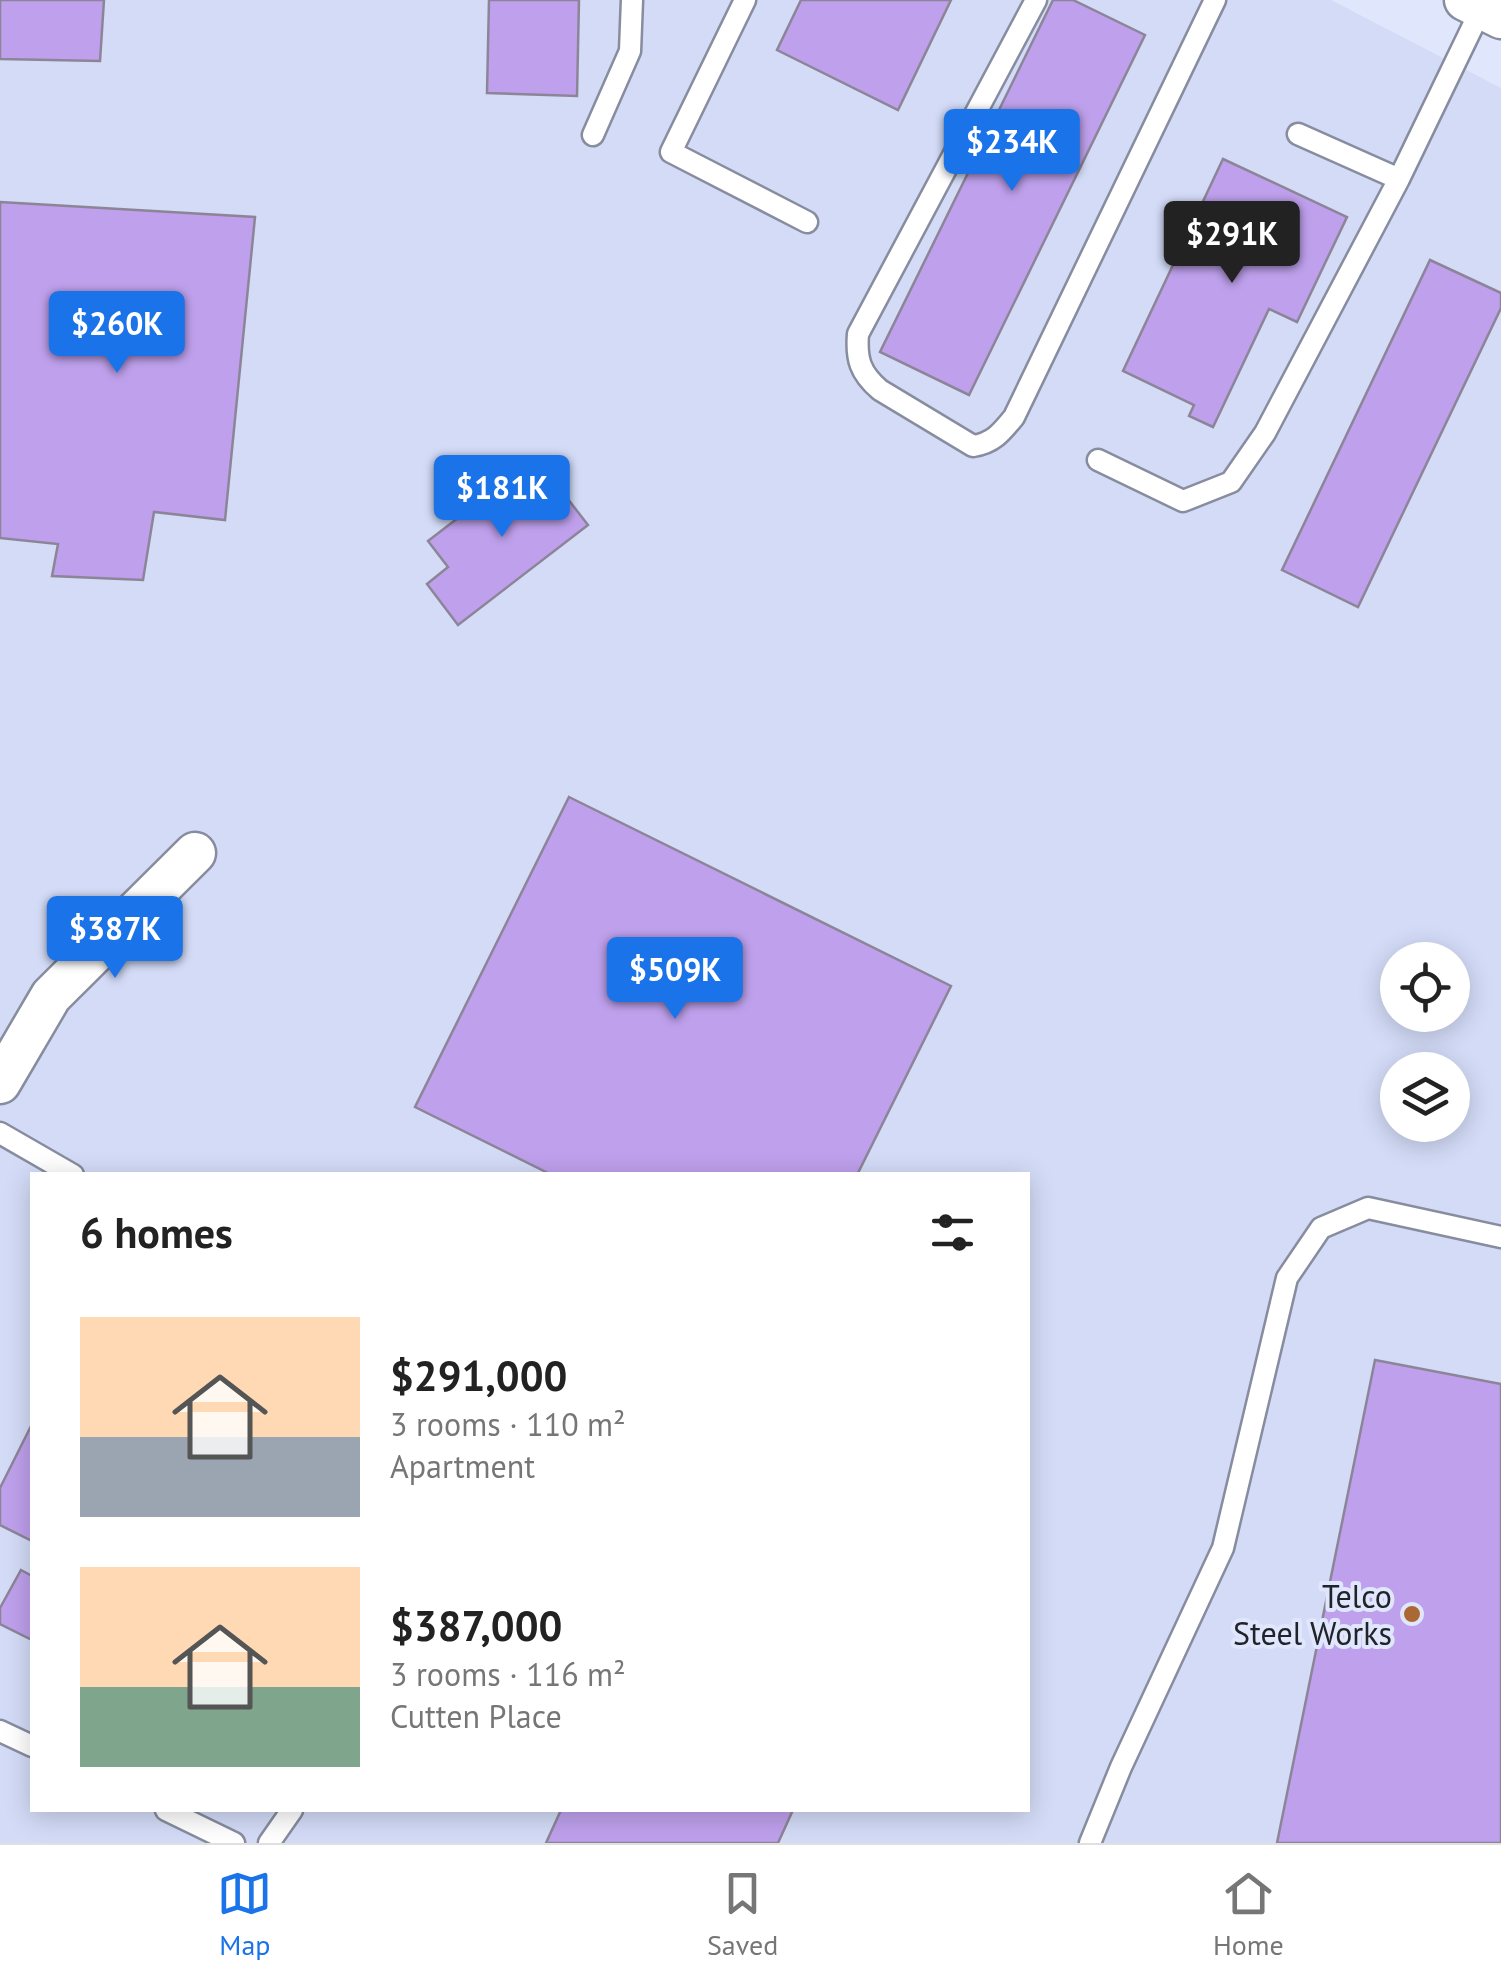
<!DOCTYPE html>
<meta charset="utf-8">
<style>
body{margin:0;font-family:"PT Sans",sans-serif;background:#f6f6f6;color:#222;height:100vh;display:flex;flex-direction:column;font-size:38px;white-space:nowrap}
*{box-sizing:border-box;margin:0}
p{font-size:32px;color:#767676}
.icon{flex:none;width:55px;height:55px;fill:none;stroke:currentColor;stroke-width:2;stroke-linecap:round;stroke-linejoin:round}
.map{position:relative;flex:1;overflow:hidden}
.panel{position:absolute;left:30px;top:1172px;width:1000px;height:640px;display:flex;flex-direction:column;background:#fff;border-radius:0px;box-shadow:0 5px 25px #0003}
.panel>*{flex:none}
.tools{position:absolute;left:1380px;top:942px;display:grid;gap:20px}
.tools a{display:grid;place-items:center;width:90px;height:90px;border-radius:50%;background:#fff;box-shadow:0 5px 25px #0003;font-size:50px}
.price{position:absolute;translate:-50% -85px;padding:0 22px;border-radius:10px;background:#1a73e8;color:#fff;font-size:32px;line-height:65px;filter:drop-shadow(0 2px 5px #0008)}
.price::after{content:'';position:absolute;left:50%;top:60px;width:30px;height:22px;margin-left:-15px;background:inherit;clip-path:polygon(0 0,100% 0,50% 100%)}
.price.current{background:#222;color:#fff}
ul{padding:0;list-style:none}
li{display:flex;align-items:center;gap:30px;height:250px;padding:0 50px}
li span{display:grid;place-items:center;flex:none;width:280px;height:200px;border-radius:0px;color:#555}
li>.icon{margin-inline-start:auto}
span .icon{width:120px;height:120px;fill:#fffc;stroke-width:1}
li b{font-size:42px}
h2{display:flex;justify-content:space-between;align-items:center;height:120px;padding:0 50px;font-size:42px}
.menu{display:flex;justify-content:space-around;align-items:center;height:140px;border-top:2px solid #e0e0e0;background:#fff;font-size:28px;color:#767676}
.menu a{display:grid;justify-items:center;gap:5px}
.menu .current{color:#1a73e8}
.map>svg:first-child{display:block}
.built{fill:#d3dbf7;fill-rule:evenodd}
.building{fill:#bea0ec;stroke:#8c8598;stroke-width:2.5}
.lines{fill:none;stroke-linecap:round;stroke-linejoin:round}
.service-casing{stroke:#878c9f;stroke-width:25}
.minor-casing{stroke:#878c9f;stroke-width:45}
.service{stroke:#fff;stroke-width:20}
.minor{stroke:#fff;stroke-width:40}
.poi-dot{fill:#aa6834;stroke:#e0e6fb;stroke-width:4}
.labels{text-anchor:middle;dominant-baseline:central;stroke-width:8;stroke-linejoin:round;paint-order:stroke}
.poi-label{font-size:32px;fill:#21232b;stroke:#e0e6fb;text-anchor:end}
</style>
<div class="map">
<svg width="1501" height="1843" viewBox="0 0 1501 1843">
<rect width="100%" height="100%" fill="#e0e6fb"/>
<!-- built -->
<path class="built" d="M0,0H1331L1501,88V1843H0ZM1398,960H1452V1015H1398ZM1398,1070H1452V1125H1398ZM32,1175H1028V1810H32Z"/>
<!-- building -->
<path class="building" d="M0,0H104L100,61L0,59Z
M489,0H579L577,96L487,93Z
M801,0H951L898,110L777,50Z
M1053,0H1073L1145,35L969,395L880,352Z
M1223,159L1347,217L1297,322L1269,309L1213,427L1189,416L1194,405L1123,371Z
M0,202L255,217L225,520L154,512L143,580L52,576L58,544L0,538Z
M1430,260L1501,293V308L1358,607L1282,570Z
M536,458L588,525L458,625L427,584L448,567L428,541Z
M569,797L951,986L857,1175H552L415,1107Z
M1375,1360L1501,1384V1843H1277Z
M32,1424V1541L0,1525V1488Z
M21,1570L32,1576V1640L0,1624V1608Z
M561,1810H793L778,1843H546Z"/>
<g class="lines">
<defs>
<path id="service" d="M745,0L671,152L807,222
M1036,0L858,334C856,359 860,373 880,390L973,446C993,443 1001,433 1014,417L1215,0
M1298,134L1399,179
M593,135L630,51L632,0
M1098,460L1183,501L1231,482L1265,433L1399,179L1484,3
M0,1133L73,1175
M0,1731L32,1746
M166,1810L234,1843
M269,1843L292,1810
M1090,1843L1121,1767L1223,1548L1287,1278L1321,1228L1368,1208L1501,1237"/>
<path id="minor" d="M1465,0L1501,18
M0,1083L51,996L195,853"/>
</defs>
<!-- service casing -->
<use href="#service" class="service-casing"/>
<!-- minor casing -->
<use href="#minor" class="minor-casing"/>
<!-- service -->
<use href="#service" class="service"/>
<!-- minor -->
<use href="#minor" class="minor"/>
</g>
<!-- markers -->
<circle class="poi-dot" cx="1412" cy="1614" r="10"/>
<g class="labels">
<!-- poi labels -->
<g class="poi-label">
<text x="1392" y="1596">Telco<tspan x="1392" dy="37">Steel Works</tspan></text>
</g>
</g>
</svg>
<div class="tools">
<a><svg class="icon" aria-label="locate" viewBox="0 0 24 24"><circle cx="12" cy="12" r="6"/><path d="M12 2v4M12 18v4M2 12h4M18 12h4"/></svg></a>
<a><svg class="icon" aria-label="layers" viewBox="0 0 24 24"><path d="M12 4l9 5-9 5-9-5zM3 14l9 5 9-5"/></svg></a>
</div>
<b class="price" style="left:1012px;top:194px">$234K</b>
<b class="price current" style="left:1232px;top:286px">$291K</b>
<b class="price" style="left:117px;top:376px">$260K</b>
<b class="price" style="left:502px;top:540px">$181K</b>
<b class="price" style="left:115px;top:981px">$387K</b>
<b class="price" style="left:675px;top:1022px">$509K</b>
<section class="panel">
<h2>6 homes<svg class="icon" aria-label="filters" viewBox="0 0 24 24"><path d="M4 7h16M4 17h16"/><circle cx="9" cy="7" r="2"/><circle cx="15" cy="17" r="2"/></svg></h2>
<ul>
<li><span style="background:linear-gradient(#ffd9b3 60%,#9aa5b1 0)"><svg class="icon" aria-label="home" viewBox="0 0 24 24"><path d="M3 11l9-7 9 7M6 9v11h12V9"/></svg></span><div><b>$291,000</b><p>3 rooms · 110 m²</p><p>Apartment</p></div></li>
<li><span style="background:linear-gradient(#ffd9b3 60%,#7fa58c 0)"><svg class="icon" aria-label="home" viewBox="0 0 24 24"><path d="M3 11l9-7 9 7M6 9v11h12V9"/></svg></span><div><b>$387,000</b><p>3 rooms · 116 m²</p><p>Cutten Place</p></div></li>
</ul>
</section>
</div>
<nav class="menu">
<a class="current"><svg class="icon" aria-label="map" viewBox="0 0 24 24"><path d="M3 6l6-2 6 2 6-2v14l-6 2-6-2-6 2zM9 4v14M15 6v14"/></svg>Map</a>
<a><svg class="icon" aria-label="saved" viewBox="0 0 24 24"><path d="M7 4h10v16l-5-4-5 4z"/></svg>Saved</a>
<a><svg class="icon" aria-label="home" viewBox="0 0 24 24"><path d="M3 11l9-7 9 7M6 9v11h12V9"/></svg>Home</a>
</nav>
